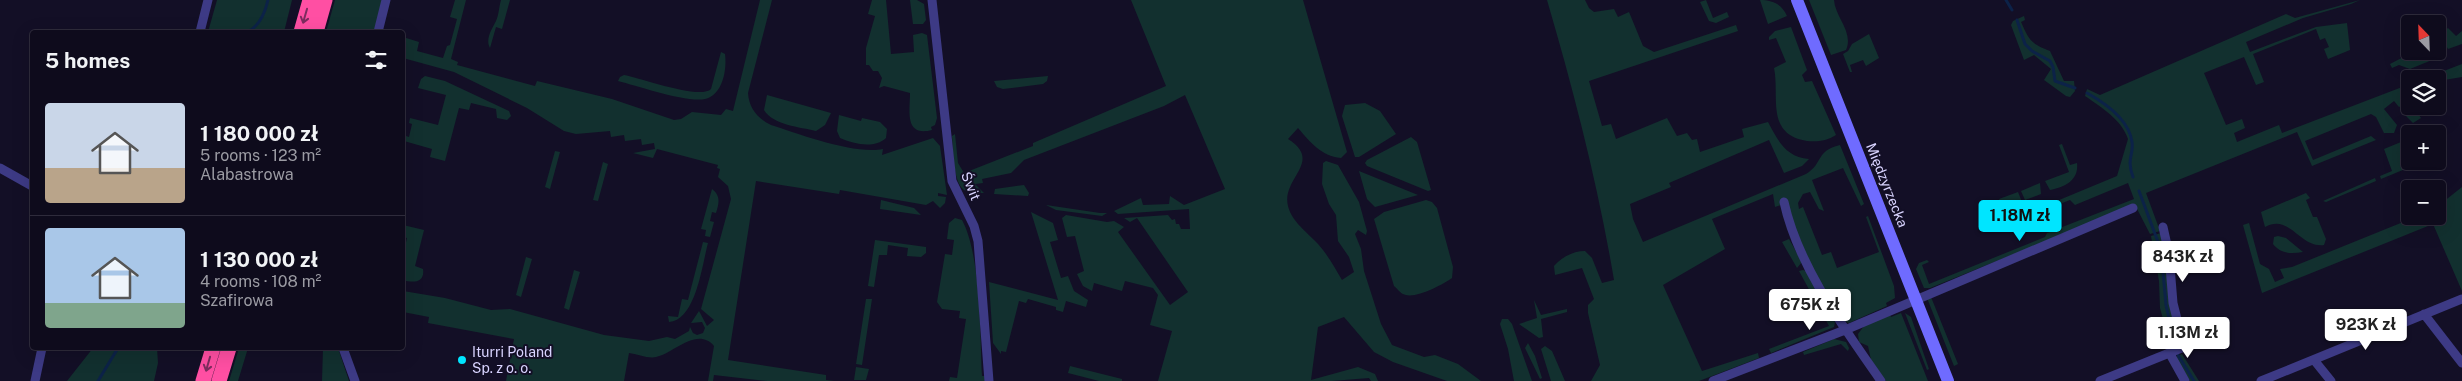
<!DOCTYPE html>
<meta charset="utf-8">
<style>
body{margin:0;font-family:"Public Sans",sans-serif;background:#1c1929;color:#f1f3f6;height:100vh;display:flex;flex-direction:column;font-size:19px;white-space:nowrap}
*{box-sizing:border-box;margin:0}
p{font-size:16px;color:#9b9ba3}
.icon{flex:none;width:28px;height:28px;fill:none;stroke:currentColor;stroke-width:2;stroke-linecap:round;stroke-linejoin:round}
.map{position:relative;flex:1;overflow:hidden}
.sheet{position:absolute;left:30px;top:30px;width:375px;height:320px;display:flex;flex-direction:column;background:#0e0b1c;border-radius:5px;box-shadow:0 5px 20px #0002,0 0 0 1px #2e2b3b}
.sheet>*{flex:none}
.needle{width:32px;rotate:337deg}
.fabs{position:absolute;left:2401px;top:15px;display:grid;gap:10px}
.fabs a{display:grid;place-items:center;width:45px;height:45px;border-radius:5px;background:#0e0b1c;box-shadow:0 5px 20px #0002,0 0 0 1px #2e2b3b;font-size:25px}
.price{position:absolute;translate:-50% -42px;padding:0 11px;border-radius:5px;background:#fff;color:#222;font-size:16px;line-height:32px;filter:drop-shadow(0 1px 2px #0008)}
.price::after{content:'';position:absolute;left:50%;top:30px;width:15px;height:11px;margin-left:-8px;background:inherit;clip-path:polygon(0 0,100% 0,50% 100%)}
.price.selected{background:#00e5ff;color:#111}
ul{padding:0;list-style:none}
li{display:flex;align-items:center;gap:15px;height:125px;padding:0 15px}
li+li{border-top:1px solid #2e2b3b}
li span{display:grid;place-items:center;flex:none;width:140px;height:100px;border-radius:5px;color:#555}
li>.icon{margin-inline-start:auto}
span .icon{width:60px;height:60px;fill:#fffc;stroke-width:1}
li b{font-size:21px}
h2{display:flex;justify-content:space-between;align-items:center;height:60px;padding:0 15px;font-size:21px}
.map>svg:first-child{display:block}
.green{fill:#12302f}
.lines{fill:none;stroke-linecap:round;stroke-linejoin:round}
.stream{stroke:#0c2248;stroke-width:3}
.minor{stroke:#3d3a85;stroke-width:9}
.secondary{stroke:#6f6bff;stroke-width:12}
.motorway{stroke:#ff4fa3;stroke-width:15}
.oneway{stroke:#7d2c5e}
.poi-dot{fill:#00e5ff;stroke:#130f26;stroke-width:2}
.labels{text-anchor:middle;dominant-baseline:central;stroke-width:4;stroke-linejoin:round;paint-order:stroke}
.street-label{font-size:14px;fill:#d9d4ff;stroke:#130f26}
.poi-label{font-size:14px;fill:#d9d4ff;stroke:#130f26;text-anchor:start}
</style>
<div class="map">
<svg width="2462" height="381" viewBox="0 0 2462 381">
<rect width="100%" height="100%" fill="#130f26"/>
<!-- green -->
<path class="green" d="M217,0H292L284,32H208Z
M335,0H382L374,32H326Z
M455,0H466L451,59L458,62L457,65L535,86L537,81L612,99L674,120L681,119L692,112L721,115L726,109L733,111L760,0H772L748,93C749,108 757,118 771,125C799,134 855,155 883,149L882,155L933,138L940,146L947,195L938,193V196L946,197L945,203L940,208L933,201L926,205L840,190L839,194L756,181L728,360L826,375V380L834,381H767L714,375L713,381H708L714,346C697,326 673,354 656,357C649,359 637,354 629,353L624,381H506L514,339L428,323L429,317L403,312V291L445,298L491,310L510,309L604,335L649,341L667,337L675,339L689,331L690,327L693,333L697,335L703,333L705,328L702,322L691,323L699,311L707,326L714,320L701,309L731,199L728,186L718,177L720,169L717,168L718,165L657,149L653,158L633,153L655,149L654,143L642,145L641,139L625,141L624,135L611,137L610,131L576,134L564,131L527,108L454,72L403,58V37L419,42L417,51L443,58L447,46L450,45L457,19L450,17Z
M501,0H510L502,29L496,27L490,48C485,39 492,29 496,21C499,15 499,6 501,0Z
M872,0H886L891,54L914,52L913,35L922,33L927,35L937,118L935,125L931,127L932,130C904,137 910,111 910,93L884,86L879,88L882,78L878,71H873L869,65H866V48L875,16L868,14Z
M910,0H917L924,4L926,20L923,24H913Z
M1131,0H1303L1347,152L1341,158C1321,156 1310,142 1298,128L1288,139C1324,162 1281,178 1288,206C1292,224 1313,236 1323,250C1330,259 1336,270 1342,280L1354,272L1349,257L1338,241L1336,215L1329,204L1322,184L1323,163L1326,161L1338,165L1359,202L1367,231L1366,235L1358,230L1355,234L1361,249L1364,271L1381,324L1392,345L1424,357L1435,355L1458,364L1481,381H1447L1393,362L1374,352L1344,317L1318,327L1311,380L1358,367L1375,374L1378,381H1371L1369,378L1332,381H1158L1172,331L1150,325L1158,295L1153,288L1125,281L1122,291L1094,283L1092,291L1083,286L1077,274L1084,271L1075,236L1067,237L1062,218L1066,215L1107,222L1114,221L1124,227L1118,232L1170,305L1188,292L1137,218L1130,222L1124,218L1168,215L1172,220L1175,219L1176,224H1179L1181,229H1190L1189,209L1118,214L1114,211L1141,198L1143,205L1169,204L1170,196L1184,205L1225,189L1185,95L1164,106L1024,160L1011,173L982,179L983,183L975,184L984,193C978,193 969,193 964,190C953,182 953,149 952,136L955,134L958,163L964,173L1033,146V143L1166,86Z
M1547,0H1585L1589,8L1594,12L1614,9L1618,17L1629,12L1643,46L1654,52L1736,25L1738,31L1589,81L1602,126L1611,124L1616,139L1667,118L1677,136L1687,133L1692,140L1697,139L1700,152L1744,137L1742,129L1768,122C1778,141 1786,157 1809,159L1802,166L1784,173L1769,140L1669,183L1671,187L1630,204L1633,219L1643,242L1806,174C1824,163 1815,151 1840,145L1864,204L1861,206L1843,168L1812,180L1824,211L1819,209L1810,192L1803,194L1798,203L1799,209L1803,207L1822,255L1831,252L1837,268L1879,252L1866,217L1868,216L1894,286L1895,298L1886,303L1887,306L1849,323L1843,321L1817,277L1781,205L1775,207L1773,194L1712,219L1725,249L1663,285L1702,371L1758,353L1759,358L1699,381H1591L1600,365L1588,313V305L1594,299L1582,268L1555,275L1554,266C1562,257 1573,251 1585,251L1592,258L1602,283L1614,280C1598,185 1574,92 1547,0Z
M1706,0L1713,18L1727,12L1729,17L1716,23L1709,21L1700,2Z
M1760,0C1772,0 1782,4 1787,16L1768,24Z
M1809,0H1834C1835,17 1854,32 1846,50L1831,55Z
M2360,0L2351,4L2303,18L2246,42L2250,52L2316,27L2347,23L2350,50L2328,59L2324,49L2329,47L2325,38L2320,40L2316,29L2253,54L2264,82L2256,85L2244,57L2204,73L2226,125L2242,119L2245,128L2234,133L2237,142L2279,125L2282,133L2410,84V101L2399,107L2394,101L2384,109L2397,125L2394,133H2384L2376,117L2371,114L2305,141L2313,160L2371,136L2376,140L2312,166L2297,132L2146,193L2160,231L2150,234L2135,205L1930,288H1924L1916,269L1919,263L1927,260L1929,262L1922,265L1929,284L2045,237L2047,233L2134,199L2128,183L2075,205L2070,200L2042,211L2036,212L2035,210L2117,176L2128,139C2122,120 2101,107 2085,96L2087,89L2100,95L2286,14L2295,18Z
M2024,16L2025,20L2021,22C2029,40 2031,44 2050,51L2064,81H2074L2075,91L2070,97L2066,96L2044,80L2051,69L2034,55L2024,60L2011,25L2013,21Z
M1791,27L1807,70L1802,75L1805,82L1812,81L1836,135C1827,141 1817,142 1807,141C1765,134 1780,97 1774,68L1786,62L1776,38L1769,40V37L1775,31Z
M2448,28L2456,36L2462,31V44L2448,49L2440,34Z
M1869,34L1879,58L1866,66L1863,60L1850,65L1852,72H1850L1843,54L1848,51L1852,44Z
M2415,51H2428L2432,60L2410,69L2399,65L2392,68L2390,64Z
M721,52L725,54C727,69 723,95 705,99C687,103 638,86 618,81L620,77L624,75C641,78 700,100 711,89Z
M2462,64V77L2438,81V79H2423Z
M425,76L445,81L509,111L511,116L507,120L497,118L496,109L471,103L469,110L459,108L445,161L430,157L432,149L404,141L406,136L409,137L412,124L409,123L410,118L438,125L446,95L418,88L421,79Z
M1048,76L1047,81L1043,84L1003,89L997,87L994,81Z
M767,95L831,113L825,125L816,131C800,127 773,125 764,110Z
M1365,103L1380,111L1396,134L1359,157H1355L1342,116L1345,105Z
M2412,106L2421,118L2413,123L2405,115L2407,109Z
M839,115L861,121L862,118L880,122L887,129L886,138C874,149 854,144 840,138L837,131Z
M1411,137L1417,142L1431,190L1428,191L1367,166L1365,163L1367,160Z
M2401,142L2410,147V161L2417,162L2415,165L2381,179L2380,176L2392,171L2384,149Z
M2062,144L2070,165L2077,163C2079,180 2065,187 2050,190L2045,181L2069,172L2059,145Z
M555,151L560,152L550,189L545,187Z
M603,162L608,164L598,201L593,200Z
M1359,171L1418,195L1375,207L1367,199Z
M2375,178L2376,181L2326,202L2323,201Z
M2040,183L2041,194L2025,200L2021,191Z
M1024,185L1029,193L1028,196L994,194L995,189Z
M2462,187V291L2433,224L2262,293L2243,225L2249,223L2260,264L2269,269L2275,282L2284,278L2280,269L2292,267L2418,216H2438V206Z
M712,189C721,196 719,203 716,213L712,212L710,221L714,222L710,237L705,236L706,230L701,229Z
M2018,192L2022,202L2003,210L1999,199Z
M2306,193L2310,198L2306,200L2313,217H2317L2326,239L2324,245C2299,248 2290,213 2265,227L2261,212Z
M881,200L914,208L921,215L880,209Z
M1426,200L1432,202L1437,208L1453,267L1452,278C1442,285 1414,300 1403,294C1400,293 1397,288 1394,286L1374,219L1384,212Z
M1046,205L1100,213H1107L1102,216L1056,210Z
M1031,212L1053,223L1058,240L1050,242L1061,278L1068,276L1074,291L1088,300L1086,307L1066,301L1063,312L1056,310V307L1028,299L1026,303L1019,301L1006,352L1001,351V354L993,343L989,282L1058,300Z
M955,218L962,220C981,255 980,335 982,376H985V381H949L950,377L957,378L966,319L959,318L960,311L942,309L937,302L945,254L952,255L954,240L947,239L949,223Z
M403,225L424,230L415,266L423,269C425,283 413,283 403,280V256L407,238L403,237Z
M2161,233L2178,341L2170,345L2160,308L2159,281L2151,236Z
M2278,236L2286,238L2303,252C2291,254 2281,254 2273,244L2274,237Z
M1789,239L1802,262L1797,268L1782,242Z
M875,240L926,247V253L921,257L907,256L908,248L888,245L887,255H879L874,287L868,286Z
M703,242L708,243C702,265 696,320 669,322L668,316L678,317L682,299L688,300Z
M526,257L532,259L521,297L516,295Z
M574,270L580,272L569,310L564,308Z
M1803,270L1806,271L1835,322L1834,327L1771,353L1769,349L1829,326L1799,271Z
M1931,297L1958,364L1954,366L1927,298Z
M866,299H872L862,365L856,364Z
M1534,300L1541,315L1567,309V312L1541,319L1543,337L1539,338L1519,324L1537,318Z
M1901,313L1928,381H1886L1871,360L1868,346L1859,342L1858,334L1864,326L1890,314L1891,317Z
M1905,313L1911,317L1929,369L1927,370Z
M1502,319H1508L1512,324L1532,381H1514L1508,349L1500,324Z
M1834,339L1846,342L1849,348L1848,351L1841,344L1804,355L1803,352Z
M1528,343L1535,356L1542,378L1540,379L1525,348Z
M1545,346L1552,351L1565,381H1551L1541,349Z
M93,348H157L158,363L154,381H67Z
M239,348H248L238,381H229Z
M323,348H338L349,381H322Z
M2182,354L2199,381H2190L2177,359V356Z
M1070,366L1122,379V381H1099L1068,373Z
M856,367L869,369L866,380H854Z"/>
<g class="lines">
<!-- stream -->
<path class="stream" d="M2006,0L2012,10
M2017,20L2025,44L2032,51L2050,61L2053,67L2055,81L2075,88
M247,32C259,27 265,13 268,0
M2087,93C2105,103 2129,120 2132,142C2134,155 2126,158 2133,177
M2139,191L2161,250L2166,305L2175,345
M2178,355L2194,381
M98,381L118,348"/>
<!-- minor -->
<path class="minor" d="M932,0L952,181L974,226L978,241L989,381
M200,32L208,0
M378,32L386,0
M0,168L32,186
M1784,202C1798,266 1844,328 1881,381
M2424,314L2462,363
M343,348L355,381
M2170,354L2185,381
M2314,360L2331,381
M35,381L42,348
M1713,381L1845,330L2133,208
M2100,381L2184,347L2173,303L2169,254L2163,227
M2261,381L2462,299"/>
<!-- secondary -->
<path class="secondary" d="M1797,0L1948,381"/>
<!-- motorway -->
<path class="motorway" d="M301,32L310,0
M316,32L325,0
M203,381L213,348
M219,381L229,348"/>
</g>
<!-- one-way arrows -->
<defs><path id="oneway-shaft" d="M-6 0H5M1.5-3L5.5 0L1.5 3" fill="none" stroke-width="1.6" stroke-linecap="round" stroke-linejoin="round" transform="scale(1.25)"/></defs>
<g class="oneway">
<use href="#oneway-shaft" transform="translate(305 16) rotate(106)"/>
<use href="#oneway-shaft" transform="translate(208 364) rotate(106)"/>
</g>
<!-- markers -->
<circle class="poi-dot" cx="462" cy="360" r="5"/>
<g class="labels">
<!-- street labels -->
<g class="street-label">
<text transform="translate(1887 185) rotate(68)">Międzyrzecka</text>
<text transform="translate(971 186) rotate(68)">Świt</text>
</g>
<!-- poi labels -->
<g class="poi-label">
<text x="472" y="352">Iturri Poland<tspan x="472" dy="16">Sp. z o. o.</tspan></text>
</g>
</g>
</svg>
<div class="fabs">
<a><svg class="needle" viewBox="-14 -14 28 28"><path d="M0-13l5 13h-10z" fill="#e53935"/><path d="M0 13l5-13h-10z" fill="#9b9ba3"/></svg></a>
<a><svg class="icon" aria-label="layers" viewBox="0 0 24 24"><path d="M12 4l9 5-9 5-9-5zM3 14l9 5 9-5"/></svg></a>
<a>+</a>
<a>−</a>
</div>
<b class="price selected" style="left:2020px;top:242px">1.18M zł</b>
<b class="price" style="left:2183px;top:283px">843K zł</b>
<b class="price" style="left:1810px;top:331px">675K zł</b>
<b class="price" style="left:2366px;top:351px">923K zł</b>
<b class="price" style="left:2188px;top:359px">1.13M zł</b>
<section class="sheet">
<h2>5 homes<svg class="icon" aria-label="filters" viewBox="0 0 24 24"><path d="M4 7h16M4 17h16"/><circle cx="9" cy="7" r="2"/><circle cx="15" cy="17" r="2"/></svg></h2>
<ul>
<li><span style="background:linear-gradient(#c9d6e8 65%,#b9a48a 0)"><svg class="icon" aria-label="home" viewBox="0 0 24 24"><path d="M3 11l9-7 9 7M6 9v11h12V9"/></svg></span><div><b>1 180 000 zł</b><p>5 rooms · 123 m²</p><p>Alabastrowa</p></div></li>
<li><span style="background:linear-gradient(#a9c7e8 75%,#7fa58c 0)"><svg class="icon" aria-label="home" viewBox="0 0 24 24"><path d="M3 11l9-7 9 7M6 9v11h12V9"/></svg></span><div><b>1 130 000 zł</b><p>4 rooms · 108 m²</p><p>Szafirowa</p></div></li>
</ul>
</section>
</div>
